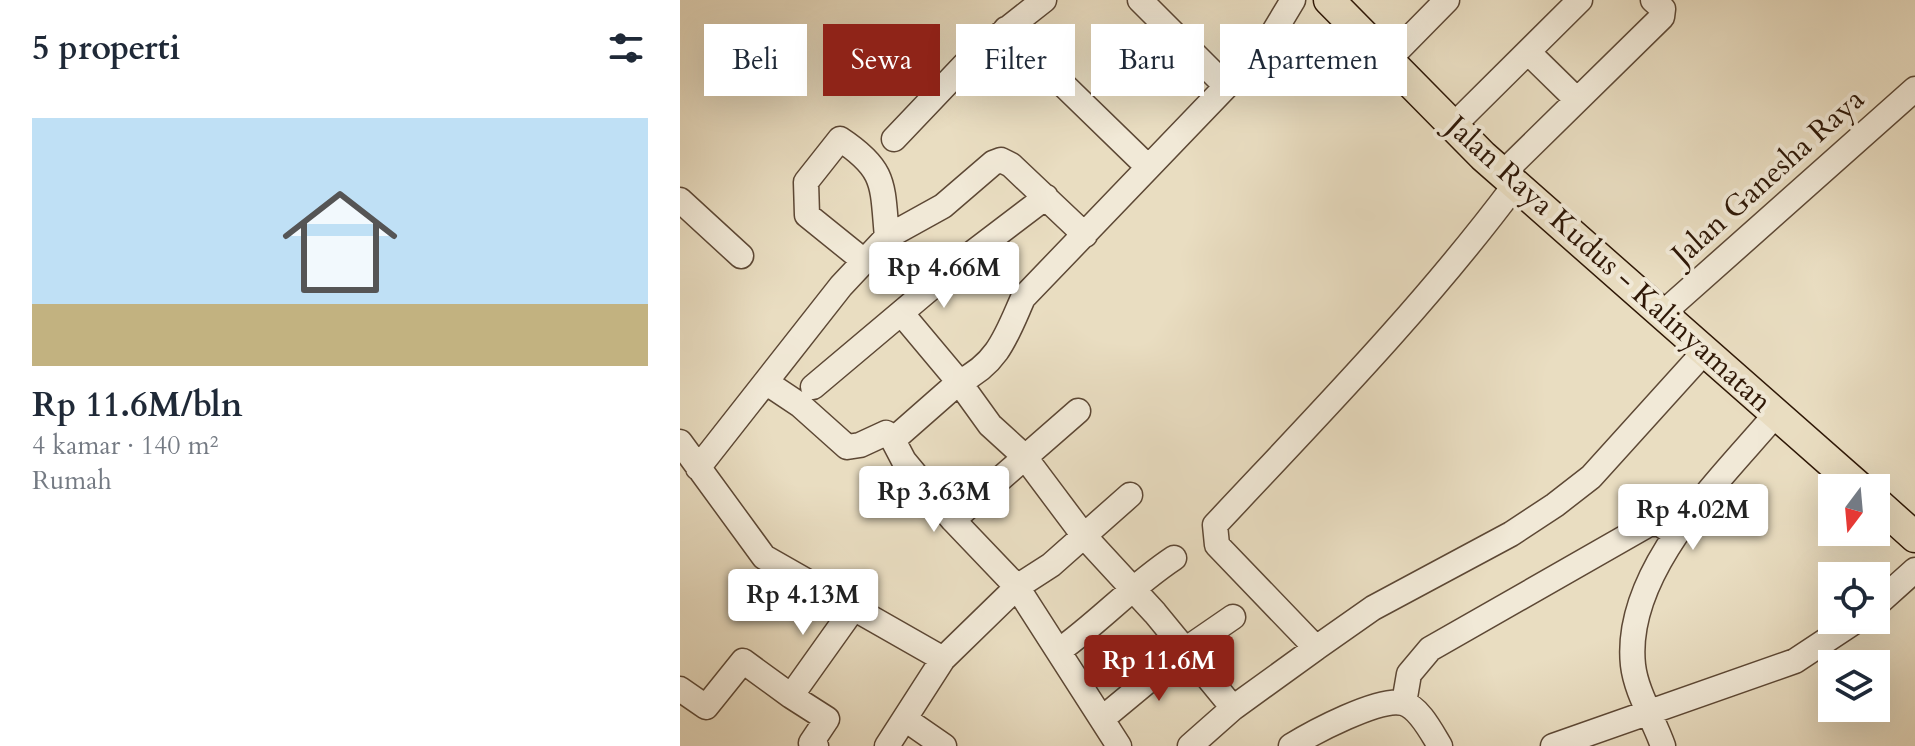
<!DOCTYPE html>
<html lang="id">
<meta charset="utf-8">
<style>
body{margin:0;font-family:Cardo,serif;background:#f2f2f3;color:#1f2937;height:100vh;display:flex;flex-direction:column;font-size:30px;white-space:nowrap}
*{box-sizing:border-box;margin:0}
p{font-size:26px;color:#747a83}
.icon{flex:none;width:44px;height:44px;fill:none;stroke:currentColor;stroke-width:2;stroke-linecap:round;stroke-linejoin:round}
.map{position:relative;flex:1;overflow:hidden}
.panel{display:flex;flex-direction:column;background:#fff;width:680px}
.panel>*{flex:none}
.banner{position:absolute;left:24px;top:24px;width:760px;height:72px;display:flex;gap:16px}
.needle{width:52px;rotate:196deg}
.controls{position:absolute;left:1138px;top:474px;display:grid;gap:16px}
.controls a{display:grid;place-items:center;width:72px;height:72px;border-radius:0px;background:#fff;box-shadow:0 8px 32px #0002;font-size:40px}
.price{position:absolute;translate:-50% -68px;padding:0 18px;border-radius:8px;background:#fff;color:#222;font-size:26px;line-height:52px;filter:drop-shadow(0 2px 4px #0008)}
.price::after{content:'';position:absolute;left:50%;top:48px;width:24px;height:18px;margin-left:-12px;background:inherit;clip-path:polygon(0 0,100% 0,50% 100%)}
.price.active{background:#8f2418;color:#fff}
ul{padding:0;list-style:none}
li{display:grid;align-content:center;gap:16px;height:424px;padding:0 32px}
li span{display:grid;place-items:center;height:248px;border-radius:0px;color:#555}
li>.icon{margin-inline-start:auto}
span .icon{width:144px;height:144px;fill:#fffc;stroke-width:1}
li b{font-size:34px}
h2{display:flex;justify-content:space-between;align-items:center;height:96px;padding:0 32px;font-size:34px}
.pill{padding:0 28px;border-radius:0px;background:#fff;box-shadow:0 8px 32px #0002;font-size:28px;line-height:72px}
.pill.active{background:#8f2418;color:#fff}
main{display:flex;flex:1;min-height:0}
.map>svg:first-child{display:block}
.lines{fill:none;stroke-linecap:round;stroke-linejoin:round}
.minor-casing{stroke:#5d4835;stroke-width:27}
.major-casing{stroke:#2e1706;stroke-width:33}
.minor{stroke:#f1e9d7;stroke-width:24}
.major{stroke:#e9ddc1;stroke-width:30}
.labels{text-anchor:middle;dominant-baseline:central;stroke-width:8;stroke-linejoin:round;paint-order:stroke}
.street-label{font-size:30px;fill:#2e1706;stroke:#f1e9d7}
</style>
<main>
<section class="panel">
<h2>5 properti<svg class="icon" aria-label="filters" viewBox="0 0 24 24"><path d="M4 7h16M4 17h16"/><circle cx="9" cy="7" r="2"/><circle cx="15" cy="17" r="2"/></svg></h2>
<ul>
<li><span style="background:linear-gradient(#bfe0f5 75%,#c2b280 0)"><svg class="icon" aria-label="home" viewBox="0 0 24 24"><path d="M3 11l9-7 9 7M6 9v11h12V9"/></svg></span><div><b>Rp 11.6M/bln</b><p>4 kamar · 140 m²</p><p>Rumah</p></div></li>
</ul>
</section>
<div class="map">
<svg width="1235" height="746" viewBox="0 0 1235 746">
<rect width="100%" height="100%" fill="#e9ddc1"/>
<filter id="stains"><feTurbulence type="fractalNoise" baseFrequency=".0025" numOctaves="4"/><feColorMatrix values="0 0 0 0 .2 0 0 0 0 .09 0 0 0 0 .02 0 0 0 .5 -.17"/></filter>
<radialGradient id="worn" r=".72"><stop offset=".6" stop-color="#630" stop-opacity="0"/><stop offset="1" stop-color="#630" stop-opacity=".3"/></radialGradient>
<g class="lines">
<defs>
<path id="minor" d="M460,0L546,86
M326,29L468,167
M848,52L897,100
M708,60L767,0
M773,126L900,0
M214,139L293,56L364,0
M822,174L982,17L983,9L973,0
M835,185C744,307 638,415 535,525L537,545L636,648L693,608L831,534L875,505L911,477L1025,351
M0,200L61,256
M184,261L127,215L126,182L160,139C207,170 202,185 207,237
M983,313L1235,89
M222,314L279,382L213,440L224,461L273,520L337,587L439,746
M87,383L120,405L167,447L180,445L206,433L213,440
M133,387L291,254L366,197
M0,442L84,557L263,659L337,587L371,565L450,495
M18,468L161,286L207,237L263,206L313,163L321,160L331,165L405,235
M273,520L398,411
M1196,605L1235,570
M380,650C420,621 453,585 494,558
M0,689L26,707L63,661L111,696L173,609
M111,696L147,719L131,743L136,746
M724,703L729,674L750,649L969,524H980L995,534
M553,708L475,613L404,536L344,456L310,425L279,382C318,364 327,334 343,298L586,45L613,0
M423,718L505,650L553,617
M225,719L264,746
M207,746L263,659
M510,746L553,708L636,648
M611,746C632,733 699,697 723,703C739,707 752,733 760,746
M873,746L1115,661L1177,620
M983,746C974,720 956,692 953,665C943,571 1041,479 1096,414"/>
<path id="major" d="M649,0L803,156L1180,488
M1196,502L1235,537"/>
</defs>
<!-- minor casing -->
<use href="#minor" class="minor-casing"/>
<!-- major casing -->
<use href="#major" class="major-casing"/>
<!-- minor -->
<use href="#minor" class="minor"/>
<!-- major -->
<use href="#major" class="major"/>
</g>
<g class="labels">
<!-- street labels -->
<g class="street-label">
<text transform="translate(1088 177) rotate(-42)">Jalan Ganesha Raya</text>
<text transform="translate(929 264) rotate(42)">Jalan Raya Kudus - Kalinyamatan</text>
</g>
</g>
<rect width="100%" height="100%" filter="url(#stains)"/>
<rect width="100%" height="100%" fill="url(#worn)"/>
</svg>
<div class="controls">
<a><svg class="needle" viewBox="-14 -14 28 28"><path d="M0-13l5 13h-10z" fill="#e53935"/><path d="M0 13l5-13h-10z" fill="#747a83"/></svg></a>
<a><svg class="icon" aria-label="locate" viewBox="0 0 24 24"><circle cx="12" cy="12" r="6"/><path d="M12 2v4M12 18v4M2 12h4M18 12h4"/></svg></a>
<a><svg class="icon" aria-label="layers" viewBox="0 0 24 24"><path d="M12 4l9 5-9 5-9-5zM3 14l9 5 9-5"/></svg></a>
</div>
<b class="price" style="left:264px;top:310px">Rp 4.66M</b>
<b class="price" style="left:254px;top:534px">Rp 3.63M</b>
<b class="price" style="left:1013px;top:552px">Rp 4.02M</b>
<b class="price" style="left:123px;top:637px">Rp 4.13M</b>
<b class="price active" style="left:479px;top:703px">Rp 11.6M</b>
<div class="banner">
<a class="pill">Beli</a>
<a class="pill active">Sewa</a>
<a class="pill">Filter</a>
<a class="pill">Baru</a>
<a class="pill">Apartemen</a>
</div>
</div>
</main>
